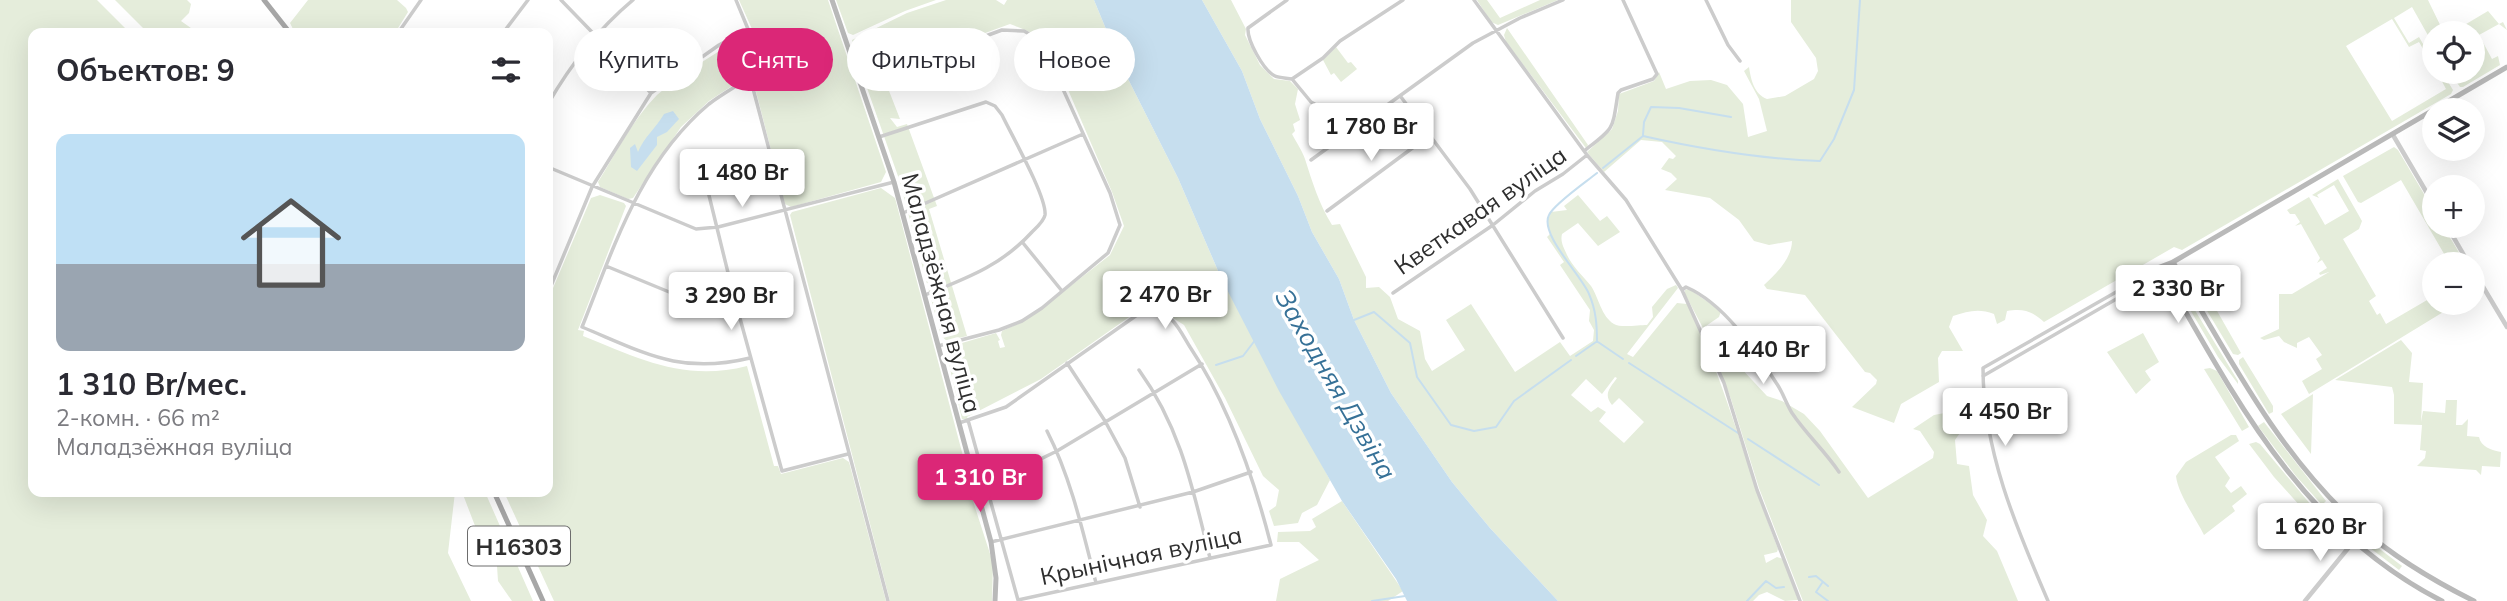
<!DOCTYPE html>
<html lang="ru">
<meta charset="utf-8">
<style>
body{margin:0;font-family:Mulish,sans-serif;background:#f2f2f3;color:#2b2b33;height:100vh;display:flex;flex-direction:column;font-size:26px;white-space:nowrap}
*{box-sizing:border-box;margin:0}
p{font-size:23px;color:#7c7c81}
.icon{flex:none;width:38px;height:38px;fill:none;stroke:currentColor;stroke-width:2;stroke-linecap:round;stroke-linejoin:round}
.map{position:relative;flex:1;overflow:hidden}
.side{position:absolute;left:28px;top:28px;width:525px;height:469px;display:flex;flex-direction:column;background:#fff;border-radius:14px;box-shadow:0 7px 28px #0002}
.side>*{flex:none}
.banner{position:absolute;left:574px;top:28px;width:665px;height:63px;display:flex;gap:14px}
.buttons{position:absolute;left:2422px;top:21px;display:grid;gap:14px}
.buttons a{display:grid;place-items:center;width:63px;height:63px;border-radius:50%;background:#fff;box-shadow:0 7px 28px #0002;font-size:35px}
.price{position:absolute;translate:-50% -60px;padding:0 16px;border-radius:7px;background:#fff;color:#222;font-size:23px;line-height:46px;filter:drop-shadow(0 2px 4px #0008)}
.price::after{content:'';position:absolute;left:50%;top:42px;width:21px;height:16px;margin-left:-10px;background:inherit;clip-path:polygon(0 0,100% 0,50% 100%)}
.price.on{background:#db2777;color:#fff}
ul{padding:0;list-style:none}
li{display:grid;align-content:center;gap:14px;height:371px;padding:0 28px}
li span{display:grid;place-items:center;height:217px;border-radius:14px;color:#555}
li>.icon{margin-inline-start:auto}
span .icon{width:126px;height:126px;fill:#fffc;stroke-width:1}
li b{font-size:30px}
h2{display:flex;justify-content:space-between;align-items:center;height:84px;padding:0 28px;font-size:30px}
.tag{padding:0 24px;border-radius:32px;background:#fff;box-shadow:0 7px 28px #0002;font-size:24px;line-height:63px}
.tag.on{background:#db2777;color:#fff}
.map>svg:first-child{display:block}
.green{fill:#e5eddb;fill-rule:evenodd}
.water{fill:#c6deee}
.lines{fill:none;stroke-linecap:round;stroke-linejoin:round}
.stream{stroke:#c6deee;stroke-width:2}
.minor{stroke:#ccc;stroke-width:3.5}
.tertiary{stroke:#ccc;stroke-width:4.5}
.secondary{stroke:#b9b9b9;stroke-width:5}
.primary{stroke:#a7a7a7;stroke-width:5}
.labels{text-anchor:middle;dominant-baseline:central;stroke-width:7;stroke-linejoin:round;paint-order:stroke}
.shield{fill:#fff;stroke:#6d6d6d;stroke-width:2}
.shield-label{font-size:23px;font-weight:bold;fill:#2f2f2f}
.street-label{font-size:24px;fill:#2f2f2f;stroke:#fff}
.water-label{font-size:26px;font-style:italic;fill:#367197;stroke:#fff}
</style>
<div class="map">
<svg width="2507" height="601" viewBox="0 0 2507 601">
<rect width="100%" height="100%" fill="#fff"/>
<!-- green -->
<path class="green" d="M0,0H97L130,33H33V492H455L448,553L471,601H0Z
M115,0H187L191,4L189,13L181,21L198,33H148Z
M308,0H397L406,8L408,12L395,33H295L290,23Z
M739,0H828L886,172L881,182L791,207L785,204L752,76V29Z
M836,0H936L905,11L853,35L848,33Z
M946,0H996L1004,5L1007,0H1094L1120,63L1178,178L1222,280L1330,480L1317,505L1302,513L1298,523L1274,526L1269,511L1276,506L1279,490L1263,476L1225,398L1184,325L1159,309H1145L1132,315L1041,379L967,417L968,419H962L945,348L996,333L1000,340L998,341L1000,348L1005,347L1001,335L1002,331L1024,321L1045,306L1110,255L1124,226L1112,192L1060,71C1053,40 1038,35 1010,24L952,45H934L925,49L919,57L867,76L864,75L852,40L907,13Z
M1202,0H1231L1246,29L1245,35L1260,65L1274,79L1290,81L1298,89L1295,104L1300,120L1293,124L1295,131L1292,134C1296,142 1302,150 1305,159C1312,181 1319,204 1332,225L1340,224L1366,277V288L1379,287L1390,297L1398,319L1420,331L1425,359L1432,371L1465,350L1446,320L1471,304L1515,372L1560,342L1570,356L1593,341L1594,330L1589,321L1590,310L1560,265L1564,262L1547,237L1550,234L1547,222L1551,212L1567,210L1564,206L1578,195L1600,221L1607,216L1620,232L1598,246L1578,223L1562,234C1560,242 1564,248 1567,255C1572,266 1583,276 1591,286C1599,298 1601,316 1614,324C1620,328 1639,325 1647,325L1653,317L1652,307L1667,289L1676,285L1678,288L1627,354L1633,357L1677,303L1687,304C1726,382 1746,468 1778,549L1777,552L1764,555L1766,563L1777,557L1783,559L1798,600L1785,601L1767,592L1759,595L1753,601H1558L1490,528L1452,482L1391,393L1354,320L1339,279L1312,232L1298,196L1260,119L1242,71ZM1615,377L1617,378C1610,388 1603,394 1612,405L1619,398L1644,422L1624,443L1599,421L1606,412L1598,407L1591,412L1571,395L1586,379L1602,394Z
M1477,0H1487L1500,18L1540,0H1558L1498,25L1491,22Z
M1791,0H2428L2444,33H2434V46L2412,7L2394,18L2409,43L2419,37L2434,63V68L2419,42L2409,47L2392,19L2346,46L2392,121L2446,89L2437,72H2442L2453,90L2451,94L2182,250L2174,247L2044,322C2032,311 2023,308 2007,311L2005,320L1997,324L1994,314C1979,308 1968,311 1953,316L1949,327L1963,351H1942L1938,358L1939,382L1901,404L1894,423L1852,407L1876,384L1877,380L1870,373L1865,372L1805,295L1767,289L1764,285C1776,274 1792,258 1792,241L1769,245L1754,241L1739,220L1710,198L1665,190L1677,179L1671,173L1661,169L1669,158L1673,159L1676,156L1662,142L1641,140L1604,172L1587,152L1612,129L1618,111L1619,94L1654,81L1659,72L1666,89L1690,81L1711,80L1727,85L1743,104L1748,137L1767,131L1759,99L1744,71L1749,67C1751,80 1754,94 1767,99L1785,96L1814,79L1818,71L1816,58L1791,22Z
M2488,11L2499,24L2503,22L2507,30L2499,24L2479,35L2492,59L2498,56L2500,65L2463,87H2460L2453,77L2456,72H2473V33H2451Z
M1507,28L1588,145L1586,148L1506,42L1504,35Z
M743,36L745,37L747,76L709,101L681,127L633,198L628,199L600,187L598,182C616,153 633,119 657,95C683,72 714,55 743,36Z
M1336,47L1348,63L1351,62L1357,69L1341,82L1334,73L1331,75L1323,60Z
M884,78L900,119L890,118L897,127L907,124L937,206L929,209L967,336L947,341L941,336L899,179L866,85Z
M2394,147L2398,150L2434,211V226H2443L2466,264H2450L2401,180L2361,203L2358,202L2343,176Z
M2338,179L2362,221L2359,229L2343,239L2376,296L2369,301L2377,315L2380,313L2386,324L2434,296V303H2458L2309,394L2302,381L2322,369L2316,359L2322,355L2309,337L2297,343V348L2284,342L2279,336L2264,340L2260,338L2279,329V294H2292L2329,272L2320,275L2319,273L2327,268L2322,260L2317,263L2320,258L2301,224L2295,226L2300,222L2295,214H2290L2287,210L2309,197L2325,225L2349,211L2334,185L2317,195L2319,198L2312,195Z
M881,188L895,198L973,494L972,498L993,563L992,601H890L790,215L792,212Z
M600,195L624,203L626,206L578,330L584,331L583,336C640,359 685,382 747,366L774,466H778L781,474L843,458L849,462L886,601H554L504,492H548V300L591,198Z
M2196,274L2241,353L2238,355L2233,354L2188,279Z
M2179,284L2238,381V384L2218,357L2176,286Z
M1689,289L1721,311L1719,317L1703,328L1685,294V290Z
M2143,333L2159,362L2145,371L2151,380L2136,394L2107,352Z
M2401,340L2412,353L2409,382L2423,383L2421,422L2423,411L2445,413L2446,400H2457L2456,425H2462L2468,419L2467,436L2479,437C2481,447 2491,450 2501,452L2500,467L2482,466L2481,475L2476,470L2417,466L2425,458L2426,451L2420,450L2422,425L2394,424V395L2392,387L2335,380Z
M1717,344L1732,346L1745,353L1739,366L1767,396L1782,401L1804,414L1820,431L1868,498L1933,458L1934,452L1920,431L1913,429L1934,415L1950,412L1960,420L1962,430L1955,440L1957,464L1969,466L1973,495L1987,520L1983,536L1997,551L2018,601H1803L1759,488L1731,399L1711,348Z
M2243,357L2273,406V412L2269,414L2239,364V360Z
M2210,368L2217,371L2249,427L2242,431L2204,369Z
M2313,394L2311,454L2281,414Z
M2264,422L2326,501L2322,505L2296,476L2258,426Z
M2231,435H2236L2239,441L2215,457L2230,478L2225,486L2231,493L2241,486L2247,494L2232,506L2235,511L2204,535C2195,517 2178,494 2176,476L2186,462Z
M2256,442L2260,444L2316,511L2310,517L2274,477L2249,444Z
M462,492H485L533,601H512L498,581L497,566L482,544Z
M1342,501L1403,591L1388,601H1276L1280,579L1319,560L1299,542H1277L1278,532L1310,531L1316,527L1312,519Z
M2329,504L2360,534L2402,566L2399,570L2357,538L2325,508Z"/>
<!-- water -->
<path class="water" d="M1094,0H1202L1242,71L1260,119L1298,196L1312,232L1339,279L1354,320L1391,393L1452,482L1490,528L1558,601H1407L1396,579L1342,501L1279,391L1222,280L1178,178L1120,63Z
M673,111L679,119L667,132L657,137V145L637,171L631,167L630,148L635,144L638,152C644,137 656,128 664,114Z"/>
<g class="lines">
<!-- stream -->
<path class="stream" d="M1643,135L1644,122L1651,107L1679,108L1731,117
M1603,168L1643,136C1701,149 1761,159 1820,161L1834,139L1854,90L1860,0
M1354,320L1374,312L1410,343L1417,377L1451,425L1474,431L1496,427L1514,401L1571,360
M1597,342C1597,325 1596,310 1589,294C1582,276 1539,234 1549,215C1554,204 1586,182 1597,173
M1598,342L1623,359
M1576,356L1596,342
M1629,363L1738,433
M1216,365L1243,356L1256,339
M1748,439L1819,485
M1809,577L1816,576L1828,586
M1822,583L1816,592L1828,601
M1372,601L1405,596
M1747,601L1766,581L1776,588L1784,587"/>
<!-- minor -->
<path class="minor" d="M561,0L651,93
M1287,0L1248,28C1247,40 1263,70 1275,76C1279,78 1287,78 1292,79L1311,102L1329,112L1347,134
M1474,0L1587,155L1626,200L1682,290L1724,383L1757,490L1800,601
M1706,0L1728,45L1740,61
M748,29L750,77L888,601
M398,33L421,0
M503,33L528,0
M750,77C737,86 722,94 709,104C640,162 614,247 582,327C645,353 680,375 750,358
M1292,79L1323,58L1340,41L1403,0
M861,82L1002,30L1024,31L1031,35L1048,56L1110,193L1120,225L1108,253L1042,308L1022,321L999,330L938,346
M1401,97L1470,189L1563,338
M548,104C571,64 597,30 633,0
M879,137L986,102L995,106L1002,115C1011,134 1047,197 1045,215C1044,221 1036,228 1032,232C1001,266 967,278 925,295
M1584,151C1615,127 1612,131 1618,93L1621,90L1653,79L1657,74L1623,0
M1311,160L1473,43L1520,18L1563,0
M548,167L696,229L718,227L894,182
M703,171L733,293L782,471L848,454
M1327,211L1430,135
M903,213L1083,134
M1023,243L1062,291
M606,266L674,294L692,299L733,293
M1682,290L1686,287C1725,304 1754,349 1777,384C1783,393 1786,403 1792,413C1806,434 1825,451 1839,472
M548,293L592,187L651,93L719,45L748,29L736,0
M1393,293L1493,225L1535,191L1563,174L1587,155
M1067,363L1105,421L1125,458L1140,507
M1139,370C1181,428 1193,490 1210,558
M1983,376L2163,272
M959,423L1006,407L1137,315C1150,310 1162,311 1172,320C1179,327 1185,339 1190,347C1228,404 1254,479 1271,545L1018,600L968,420
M1047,431C1071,478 1083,532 1096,583
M983,480L1014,472L1057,451L1202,364
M991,542L1193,492L1251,472
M2048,601C2016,527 1983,450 1983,368L2160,267"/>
<!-- tertiary -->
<path class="tertiary" d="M2393,135L2434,205
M2447,226L2469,264
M2473,270L2507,327
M2305,601L2354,541"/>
<!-- secondary -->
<path class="secondary" d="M832,0L894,182L991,542L996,578L995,601
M2173,262C2228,355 2279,456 2361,528C2395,558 2434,581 2474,601
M2442,601C2301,529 2235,398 2160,267L2173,262L2507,67"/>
<!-- primary -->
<path class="primary" d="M264,0L290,33
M494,492L543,601"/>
</g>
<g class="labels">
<!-- shield labels -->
<rect class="shield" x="468" y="526.5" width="102" height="39" rx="5"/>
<g class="shield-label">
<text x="519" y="546">Н16303</text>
</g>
<!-- street labels -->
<g class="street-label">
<text transform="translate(1480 210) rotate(-35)">Кветкавая вуліца</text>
<text transform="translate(942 293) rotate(75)">Маладзёжная вуліца</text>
<text transform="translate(1141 555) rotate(-12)">Крынічная вуліца</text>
</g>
<!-- water labels -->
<g class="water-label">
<text transform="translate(1336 384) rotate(60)">Заходняя Дзвіна</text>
</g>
</g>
</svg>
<div class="buttons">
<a><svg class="icon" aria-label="locate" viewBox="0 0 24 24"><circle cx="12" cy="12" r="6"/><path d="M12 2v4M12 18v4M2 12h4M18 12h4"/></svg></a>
<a><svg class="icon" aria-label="layers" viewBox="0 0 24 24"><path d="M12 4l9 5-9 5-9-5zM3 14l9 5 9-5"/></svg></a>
<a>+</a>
<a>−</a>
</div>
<b class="price" style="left:1371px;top:163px">1 780 Br</b>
<b class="price" style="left:742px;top:209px">1 480 Br</b>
<b class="price" style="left:2178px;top:325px">2 330 Br</b>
<b class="price" style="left:1165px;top:331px">2 470 Br</b>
<b class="price" style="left:731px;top:332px">3 290 Br</b>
<b class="price" style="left:1763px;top:386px">1 440 Br</b>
<b class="price" style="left:2005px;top:448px">4 450 Br</b>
<b class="price on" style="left:980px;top:514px">1 310 Br</b>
<b class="price" style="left:2320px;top:563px">1 620 Br</b>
<div class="banner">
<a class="tag">Купить</a>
<a class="tag on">Снять</a>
<a class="tag">Фильтры</a>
<a class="tag">Новое</a>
</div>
<section class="side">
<h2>Объектов: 9<svg class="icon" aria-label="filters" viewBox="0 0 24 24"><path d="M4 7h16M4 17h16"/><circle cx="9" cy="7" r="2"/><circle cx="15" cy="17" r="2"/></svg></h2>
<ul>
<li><span style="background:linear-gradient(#bfe0f5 60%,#9aa5b1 0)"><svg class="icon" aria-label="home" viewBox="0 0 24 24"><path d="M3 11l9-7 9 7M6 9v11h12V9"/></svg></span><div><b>1 310 Br/мес.</b><p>2-комн. · 66 m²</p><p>Маладзёжная вуліца</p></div></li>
</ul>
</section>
</div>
